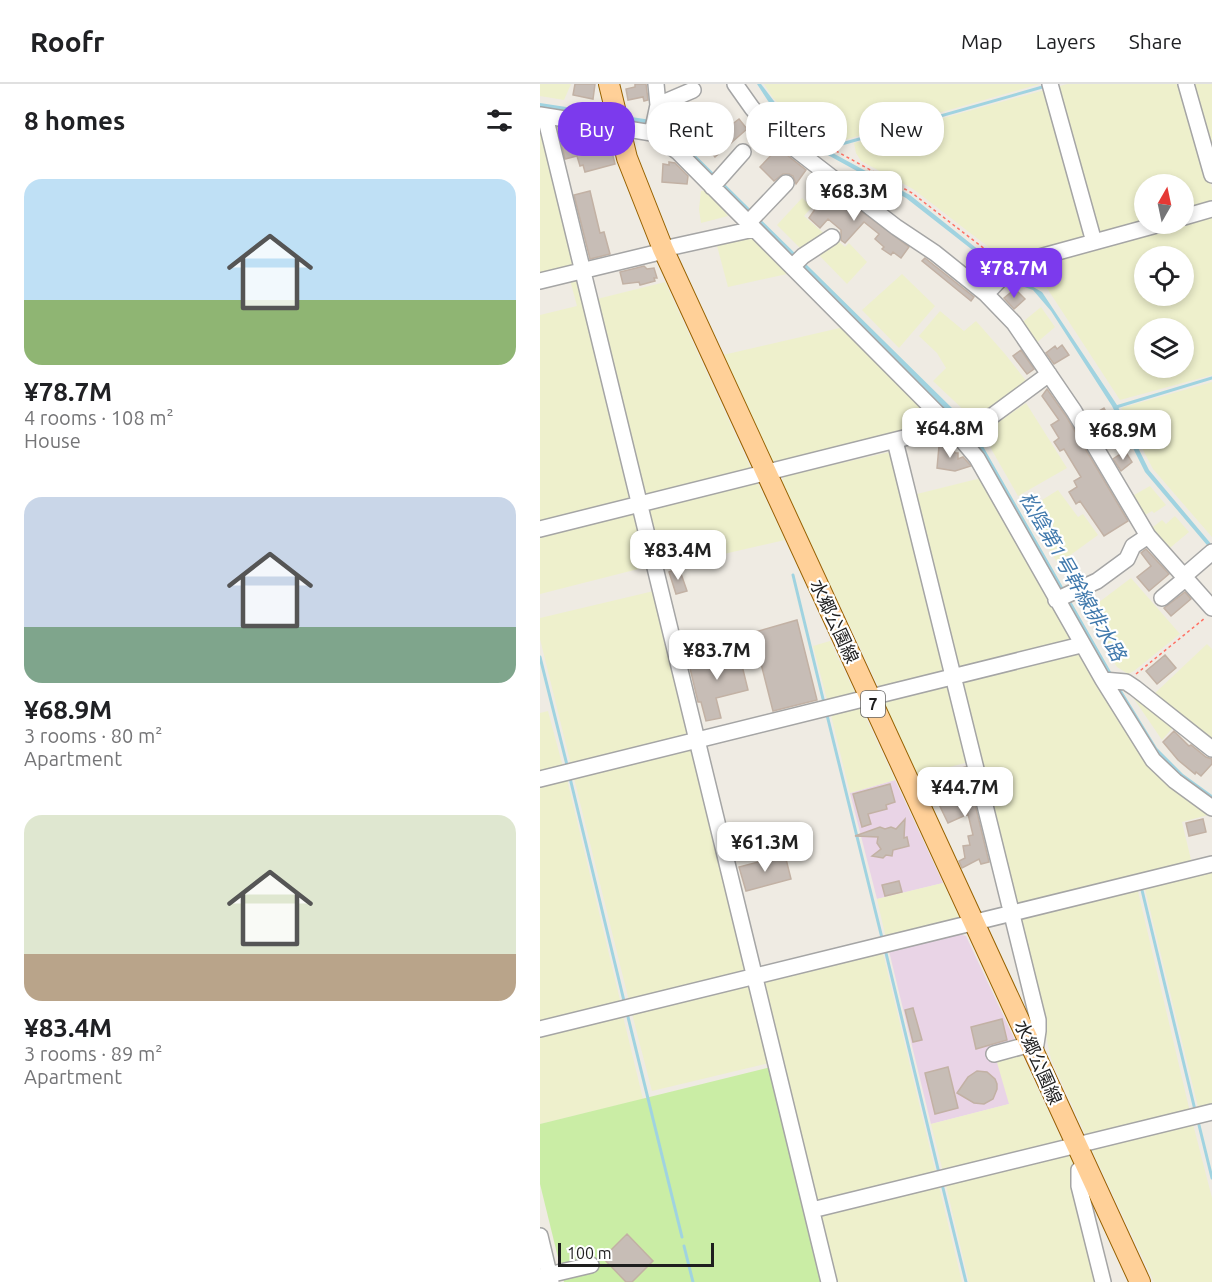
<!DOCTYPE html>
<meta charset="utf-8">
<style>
body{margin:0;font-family:Ubuntu,"Noto Sans JP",sans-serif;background:#f2f2f2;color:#202124;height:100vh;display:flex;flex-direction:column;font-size:22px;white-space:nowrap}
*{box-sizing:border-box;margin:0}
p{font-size:20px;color:#757577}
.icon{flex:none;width:33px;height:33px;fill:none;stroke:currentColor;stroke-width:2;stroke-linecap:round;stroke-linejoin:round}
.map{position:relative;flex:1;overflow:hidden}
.sheet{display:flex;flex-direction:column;background:#fff;width:540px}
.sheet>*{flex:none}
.banner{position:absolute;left:18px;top:18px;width:564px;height:54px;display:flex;gap:12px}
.needle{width:39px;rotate:9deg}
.buttons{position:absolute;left:594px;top:90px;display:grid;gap:12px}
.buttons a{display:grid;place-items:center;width:60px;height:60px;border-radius:50%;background:#fff;box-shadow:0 3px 9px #0003;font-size:30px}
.scale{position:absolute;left:18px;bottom:15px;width:156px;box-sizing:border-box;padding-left:6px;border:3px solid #1e1e1e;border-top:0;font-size:16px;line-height:21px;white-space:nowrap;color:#1e1e1e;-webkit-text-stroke:4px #fff;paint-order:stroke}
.price{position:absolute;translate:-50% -51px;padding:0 14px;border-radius:12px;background:#fff;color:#222;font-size:20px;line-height:39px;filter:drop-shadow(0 2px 3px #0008)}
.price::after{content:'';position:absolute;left:50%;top:36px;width:18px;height:14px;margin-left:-9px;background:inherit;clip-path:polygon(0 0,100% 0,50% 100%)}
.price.selected{background:#7c3aed;color:#fff}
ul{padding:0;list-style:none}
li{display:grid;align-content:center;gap:12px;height:318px;padding:0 24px}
li span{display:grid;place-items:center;height:186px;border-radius:18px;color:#555}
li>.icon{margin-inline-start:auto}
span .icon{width:108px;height:108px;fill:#fffc;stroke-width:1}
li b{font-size:26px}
h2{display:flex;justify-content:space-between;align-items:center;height:72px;padding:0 24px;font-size:26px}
.pill{padding:0 21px;border-radius:24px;background:#fff;box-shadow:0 3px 9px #0003;font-size:21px;line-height:54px}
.pill.selected{background:#7c3aed;color:#fff}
header{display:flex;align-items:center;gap:36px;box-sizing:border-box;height:84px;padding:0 30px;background:#fff;border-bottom:2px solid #e0e0e0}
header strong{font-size:28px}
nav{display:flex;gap:33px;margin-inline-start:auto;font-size:21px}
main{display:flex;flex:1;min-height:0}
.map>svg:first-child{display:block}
.industrial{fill:#e9d4e6}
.farmland{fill:#eef0cc;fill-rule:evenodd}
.grass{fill:#caeda5}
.water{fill:#a0d3e0}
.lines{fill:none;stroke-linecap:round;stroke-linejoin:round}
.stream{stroke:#a0d3e0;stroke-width:3}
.building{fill:#c7bdb6;stroke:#c2b1a4;stroke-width:1.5}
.minor-casing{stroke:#a5a5a5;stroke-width:18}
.major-casing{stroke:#976200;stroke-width:22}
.path{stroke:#ff7164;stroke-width:1.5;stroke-dasharray:3 3;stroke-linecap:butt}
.minor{stroke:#fff;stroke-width:15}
.major{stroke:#ffd098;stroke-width:20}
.labels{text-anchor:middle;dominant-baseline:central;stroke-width:4.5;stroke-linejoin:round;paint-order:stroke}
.shield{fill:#fff;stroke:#626262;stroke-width:1.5}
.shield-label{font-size:16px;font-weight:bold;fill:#1e1e1e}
.street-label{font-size:18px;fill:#1e1e1e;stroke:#fff}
.water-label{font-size:20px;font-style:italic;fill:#4179ac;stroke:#fff}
</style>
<header>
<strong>Roofr</strong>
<nav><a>Map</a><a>Layers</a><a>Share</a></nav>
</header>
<main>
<section class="sheet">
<h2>8 homes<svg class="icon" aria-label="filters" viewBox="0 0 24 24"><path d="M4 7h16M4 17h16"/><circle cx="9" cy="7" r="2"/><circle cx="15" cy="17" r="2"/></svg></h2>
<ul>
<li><span style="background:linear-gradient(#bfe0f5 65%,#8fb573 0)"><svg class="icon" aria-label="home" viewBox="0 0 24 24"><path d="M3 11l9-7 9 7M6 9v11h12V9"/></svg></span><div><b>¥78.7M</b><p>4 rooms · 108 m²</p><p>House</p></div></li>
<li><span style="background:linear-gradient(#c9d6e8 70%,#7fa58c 0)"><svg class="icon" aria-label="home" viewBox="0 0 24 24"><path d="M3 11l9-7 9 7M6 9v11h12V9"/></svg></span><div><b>¥68.9M</b><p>3 rooms · 80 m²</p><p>Apartment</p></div></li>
<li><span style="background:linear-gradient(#dfe7d0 75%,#b9a48a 0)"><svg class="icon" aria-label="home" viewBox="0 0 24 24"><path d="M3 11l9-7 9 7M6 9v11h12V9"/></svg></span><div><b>¥83.4M</b><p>3 rooms · 89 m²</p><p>Apartment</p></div></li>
</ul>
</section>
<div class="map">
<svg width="672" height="1198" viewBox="0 0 672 1198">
<rect width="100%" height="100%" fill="#efebe3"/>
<!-- industrial -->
<path class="industrial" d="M355,696L403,799L337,815L310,709Z
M415,849L426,852L481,969L469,1020L391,1040L348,863Z"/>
<!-- farmland -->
<path class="farmland" d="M0,0H31L24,16L0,12Z
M224,0H500L287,61L245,26L233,14Z
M527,0H642L672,105V121L644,129V100H604V140L558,153L513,4Z
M651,0H672V73Z
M508,5L547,156L468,178L373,105L321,77L316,69L314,59Z
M0,37L38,183L0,194Z
M168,106L188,132L161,139L159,125L161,107Z
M262,114L272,123L264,132L287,152L264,168L237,141Z
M672,127V291L580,316L501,195L486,180L630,140H644ZM604,172H644V212H604ZM604,244H644V284H604Z
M213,149L250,187L247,190L188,203L176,158Z
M295,154L305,163L309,159L327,178L307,200L277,169Z
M37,190L95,417L0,442V231L37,222L29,192Z
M362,190L395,222L359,264L322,226Z
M125,198L213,389L103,416L53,216Z
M501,223L515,243L494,261L479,241Z
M400,227L424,247L436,237L465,270L487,298L445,328L429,331L393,297L406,284L397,269L379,252Z
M304,243L397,334L395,340L234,380L183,271Z
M672,298V453L613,385L581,324Z
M486,319L527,384L478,412L441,347L449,345Z
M354,367L408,589L340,606L242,398L244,392Z
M441,394L532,554L531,560L417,588L373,411Z
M216,395L245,456L149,478L145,462L115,470L106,423Z
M610,402L626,421L614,429L612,427L600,434L587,415Z
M518,406L538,433L543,430L558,451L518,480L486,426Z
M96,428L110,482L0,510V449Z
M635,432L649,448L625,468L609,446L622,436L626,440Z
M591,494L640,550L594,587L588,590L577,583L546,528Z
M118,506L152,652L31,681L0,555V534Z
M290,557L316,611L288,619L273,562Z
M667,560L672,565V658L614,610Z
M534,567L541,571L570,616L672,730L642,738L652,780L475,823L418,595Z
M410,597L429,678L378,691L341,614Z
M592,612L635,641L622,656Z
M319,619L355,696L310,709L290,627Z
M8,627L23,683L0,689V629Z
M151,661L208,889L89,917L33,690Z
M26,691L81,920L0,940V698Z
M672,784V1024L659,1027L604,801Z
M403,799L421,837L346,854L337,815Z
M597,803L650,1028L547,1054L511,975L480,830Z
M342,865L396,1090L274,1121L219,894Z
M209,896L233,978L112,1007L91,926Z
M82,928L103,1015L0,1040V948Z
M481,969L524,1061L403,1088L391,1040L469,1020L456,975Z
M652,1036L672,1114V1198H614L550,1062Z
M530,1067L558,1198H429L405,1097Z
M398,1098L422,1198H293L278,1128Z"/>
<!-- grass -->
<path class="grass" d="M231,983L283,1198H24L0,1100V1040Z"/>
<!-- water -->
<path class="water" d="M217,0H221L243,29L289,67L370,111L465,187L502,208L577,321L609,386L672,461V467L605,388L572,322L511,227L493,206L476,200L366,114L286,70L240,31L228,17Z
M0,19L111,36L127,43L416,328L440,357L579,602L617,664L643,690L672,711V717L638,692L612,666L437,362L413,333L123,45L111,40L0,24Z"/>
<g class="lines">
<!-- stream -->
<path class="stream" d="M124,23L126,31
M287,68L291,63L506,2
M576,323L672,294
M253,491L284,619
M0,573L27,681
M287,631L342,854
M30,694L84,917
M601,802L655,1026
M345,865L399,1089
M87,929L142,1153
M658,1037L672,1094
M402,1100L426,1198
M144,1162L153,1198"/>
</g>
<!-- building -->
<path class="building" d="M35,0H55L53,15L33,11Z
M95,0H106L108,16L104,17L103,13L88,16L86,5L95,3Z
M199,35L207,45L175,73L165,61Z
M18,44L26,45V48L33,46L48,49L53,69L71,64L75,80L45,88L43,81L40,82L37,72L25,75Z
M238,64L266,86L256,100L253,92L249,90H243L234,97L220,83Z
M129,78L135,79L148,92L147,100L122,98L123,80L129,81Z
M293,106L369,163L361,174L353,168L351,171L342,165L344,163L335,155L339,150L324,138L305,159L301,156V146L288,135L280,144L269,134L280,118Z
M50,107L60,149L64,148L70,170L50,175L34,111Z
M385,174L434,213L431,217L382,177Z
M434,176L452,190L445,197L428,183Z
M104,182L107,185L114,184L117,194H114L115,197L100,201L99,198L83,200L80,188Z
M475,205L485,215L474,225L464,214Z
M522,261L529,271L514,280L506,269L515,262L517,265Z
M481,266L494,285L487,290L473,272Z
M507,305L526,332L588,437L564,452L540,417L536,420L529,408L537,403L534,397L541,393L524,365L520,367L514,358L519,354L511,341L519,336L502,312Z
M564,324L570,335L555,344L549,333Z
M411,358L415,369H418V375L423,373L431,382L415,387L397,384L399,362Z
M585,367L592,378L581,387L573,375Z
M606,465L629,490L609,507L597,493L611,482L601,469Z
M139,484L147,507L136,510L129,488Z
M645,508L651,515L631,532L624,524Z
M257,536L277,616L233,627L217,564L205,567L201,552Z
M198,565L208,606L176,614L181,634L166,637L161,618H158L149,580L153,579L152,576L163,573L164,576L186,571L185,568Z
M625,571L636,584L617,600L606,587Z
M634,647L649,662L651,661L666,673L672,675V680L661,692L656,688L655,690L638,676L623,658Z
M426,683L449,778L441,780L439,775L422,784L419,777L425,774L423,762L430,761L428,752L433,751L428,730L408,739L396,714L421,702L417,685Z
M350,700L355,718L346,721L347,725L328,730L331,740L322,743L313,710Z
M365,735L364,754L367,753L369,762L353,766L352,772L346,771L343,774L332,772L341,765L337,759L338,753L315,752L340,743L345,745L351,743L356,745Z
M663,735L666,748L649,752L646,739Z
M245,771L251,795L206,807L199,783Z
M359,797L362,808L345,812L342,801Z
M373,924L382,956L373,958L365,926Z
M462,935L467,956L436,965L431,943Z
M408,983L418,1024L395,1030L385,989Z
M437,987L447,988L455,995L457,1000V1005L453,1015L444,1020L434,1019L417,1009L428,993Z
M87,1150L113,1177L92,1198H86L63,1174Z"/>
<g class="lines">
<defs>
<path id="minor" d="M195,0L212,24L233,48L356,143L395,169L446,210L474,239L534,327L608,452L672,524
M510,0L554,158
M646,0L672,91
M118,21L153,6
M0,31L112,49L138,68L411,343L437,374L563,596L586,598L595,604L672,665
M5,32L289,1198
M112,49L118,21L116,0
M172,103L203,68
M644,133L672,125
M208,139L246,99
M123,165L214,145
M252,183L263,172L292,153
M0,197L124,167
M446,210L471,184L485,177L620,140
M355,357L498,936V947L495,967
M0,445L452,332L509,290
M643,493L672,468
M622,514L645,495
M516,516L557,497L587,475L593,462L608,452
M563,596L613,676L635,697L672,724
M0,695L541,561
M0,945L672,780
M454,970L491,960
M546,1082L539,1086V1102L563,1198
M272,1126L672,1028
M0,1152L11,1198
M0,1193L51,1181"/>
<path id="major" d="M69,0L87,74L123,165L600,1198"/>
</defs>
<!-- minor casing -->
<use href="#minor" class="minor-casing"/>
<!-- major casing -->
<use href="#major" class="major-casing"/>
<!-- path -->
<path class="path" d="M296,67L372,109L459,176
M596,590L665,534"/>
<!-- minor -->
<use href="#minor" class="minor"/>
<!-- major -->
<use href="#major" class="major"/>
</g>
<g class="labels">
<!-- shield labels -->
<rect class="shield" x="321" y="607" width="24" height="26" rx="4.5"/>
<g class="shield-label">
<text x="333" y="620">7</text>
</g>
<!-- street labels -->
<g class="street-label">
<text transform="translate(295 537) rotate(65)">水郷公園線</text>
<text transform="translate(499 978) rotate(66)">水郷公園線</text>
</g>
<!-- water labels -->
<g class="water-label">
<text transform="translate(533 492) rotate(60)">松陰第1号幹線排水路</text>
</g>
</g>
</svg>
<div class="buttons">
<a><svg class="needle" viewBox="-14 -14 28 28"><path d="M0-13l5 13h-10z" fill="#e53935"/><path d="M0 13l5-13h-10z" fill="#757577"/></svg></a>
<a><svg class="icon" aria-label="locate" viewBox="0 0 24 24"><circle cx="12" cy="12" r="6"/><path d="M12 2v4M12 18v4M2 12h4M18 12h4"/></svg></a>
<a><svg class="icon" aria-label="layers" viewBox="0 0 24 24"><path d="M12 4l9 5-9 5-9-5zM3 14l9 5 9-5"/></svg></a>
</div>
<div class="scale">100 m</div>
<b class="price" style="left:314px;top:138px">¥68.3M</b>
<b class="price selected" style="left:474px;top:215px">¥78.7M</b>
<b class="price" style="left:410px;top:375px">¥64.8M</b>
<b class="price" style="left:583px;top:377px">¥68.9M</b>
<b class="price" style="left:138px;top:497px">¥83.4M</b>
<b class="price" style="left:177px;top:597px">¥83.7M</b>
<b class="price" style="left:425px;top:734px">¥44.7M</b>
<b class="price" style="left:225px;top:789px">¥61.3M</b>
<div class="banner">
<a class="pill selected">Buy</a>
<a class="pill">Rent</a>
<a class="pill">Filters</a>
<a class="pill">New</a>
</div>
</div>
</main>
